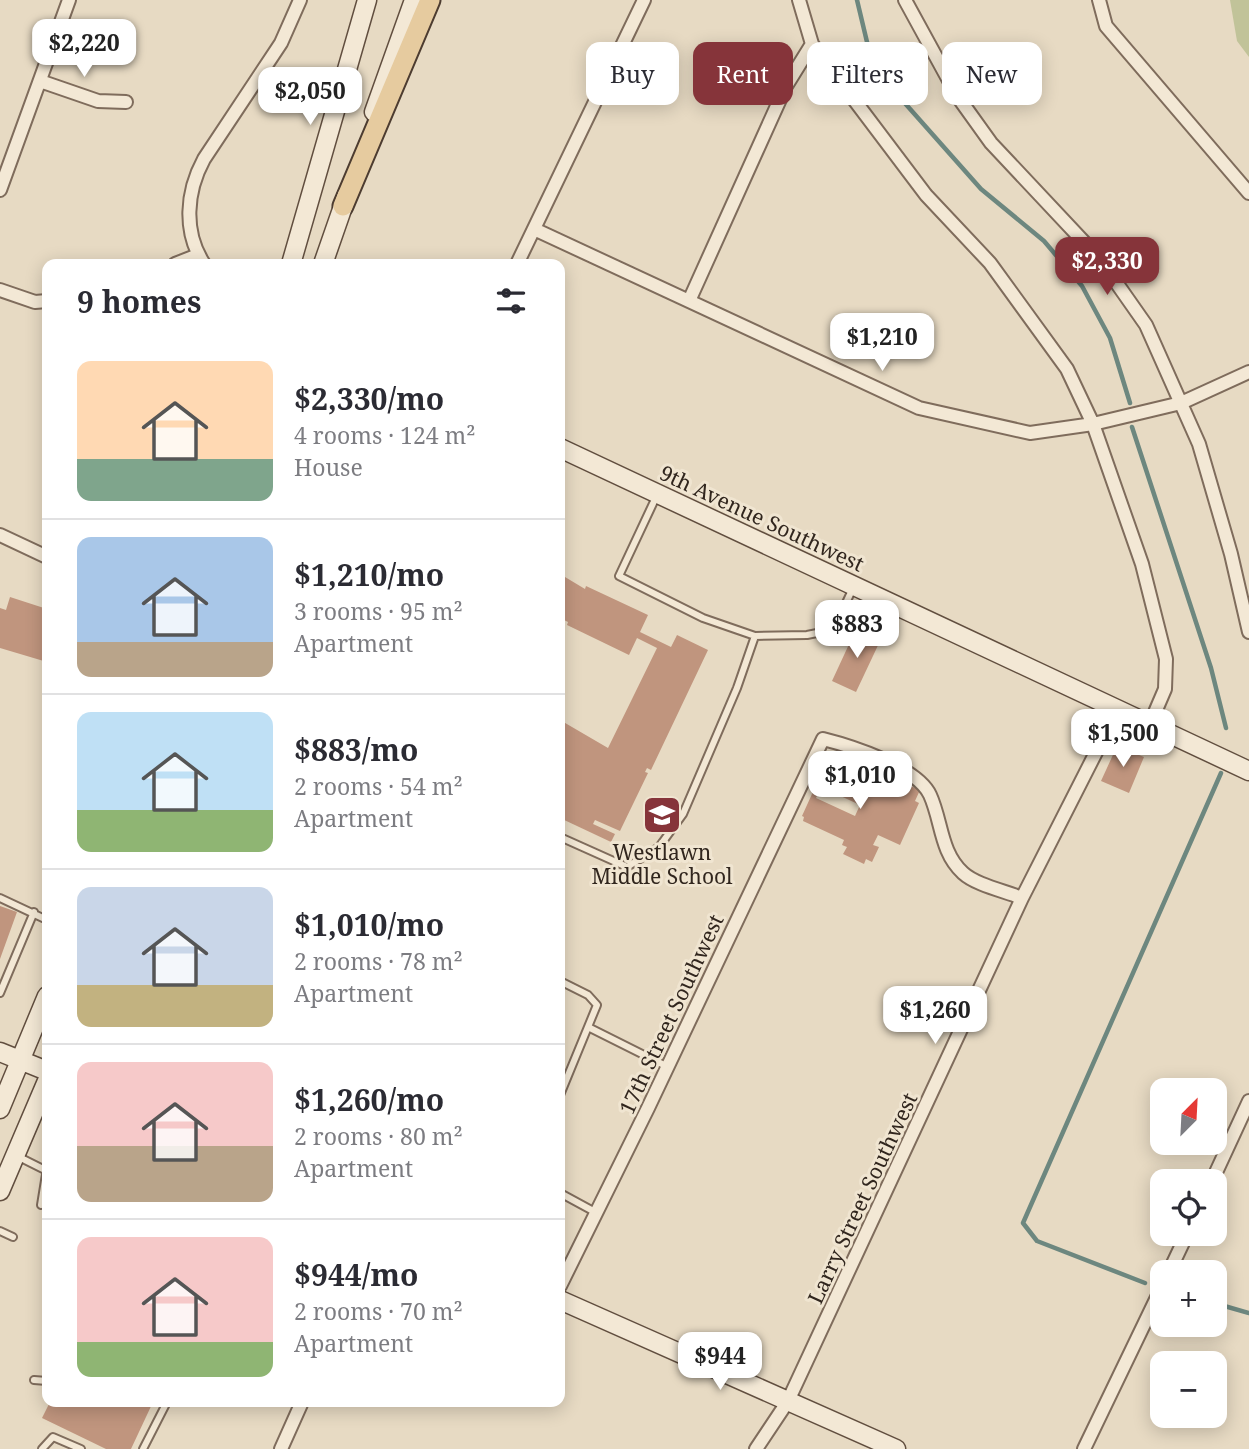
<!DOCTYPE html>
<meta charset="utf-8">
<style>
body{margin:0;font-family:"Noto Serif",serif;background:#f2f2f3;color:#2b2b33;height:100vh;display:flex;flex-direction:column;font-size:26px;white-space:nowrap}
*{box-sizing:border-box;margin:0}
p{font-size:23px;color:#7c7c81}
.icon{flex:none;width:38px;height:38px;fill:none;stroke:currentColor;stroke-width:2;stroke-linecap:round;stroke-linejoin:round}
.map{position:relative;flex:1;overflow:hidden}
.side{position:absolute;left:42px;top:259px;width:523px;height:1148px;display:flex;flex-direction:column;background:#fff;border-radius:14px;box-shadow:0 4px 18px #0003}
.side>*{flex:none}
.hud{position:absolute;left:586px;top:42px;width:556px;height:63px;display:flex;gap:14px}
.needle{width:46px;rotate:24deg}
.controls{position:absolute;left:1150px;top:1078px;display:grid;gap:14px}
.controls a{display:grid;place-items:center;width:77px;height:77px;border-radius:14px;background:#fff;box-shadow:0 4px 18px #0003;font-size:35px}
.price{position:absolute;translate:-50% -60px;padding:0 16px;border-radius:14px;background:#fff;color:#222;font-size:23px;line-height:46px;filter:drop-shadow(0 2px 4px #0008)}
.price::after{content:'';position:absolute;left:50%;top:42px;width:21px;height:16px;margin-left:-10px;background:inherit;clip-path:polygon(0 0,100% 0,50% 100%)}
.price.active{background:#86343a;color:#fff}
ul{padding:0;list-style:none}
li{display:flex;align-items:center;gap:21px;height:175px;padding:0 35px}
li+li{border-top:2px solid #e1e1e2}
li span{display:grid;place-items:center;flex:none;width:196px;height:140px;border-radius:14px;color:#555}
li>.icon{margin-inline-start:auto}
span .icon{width:84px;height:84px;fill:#fffc;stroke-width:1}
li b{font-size:30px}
h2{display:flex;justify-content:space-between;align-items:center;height:84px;padding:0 35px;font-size:30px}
.chip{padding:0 24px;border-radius:14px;background:#fff;box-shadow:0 4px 18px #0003;font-size:24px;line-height:63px}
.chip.active{background:#86343a;color:#fff}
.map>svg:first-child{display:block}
.green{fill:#c1c399}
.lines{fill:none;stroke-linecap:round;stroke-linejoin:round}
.stream{stroke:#6d877f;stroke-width:4.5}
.building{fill:#c0957e;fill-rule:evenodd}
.lane-casing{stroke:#7f6c5c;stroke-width:10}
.street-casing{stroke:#7f6c5c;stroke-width:16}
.secondary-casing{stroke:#614e3f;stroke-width:21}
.primary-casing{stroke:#4d3c30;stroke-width:23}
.lane{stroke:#f3e8d5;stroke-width:6}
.street{stroke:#f3e8d5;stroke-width:12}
.secondary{stroke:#f3e8d5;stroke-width:18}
.primary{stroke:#e6cb9f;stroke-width:19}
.labels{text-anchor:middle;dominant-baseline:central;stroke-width:6;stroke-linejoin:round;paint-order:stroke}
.street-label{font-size:21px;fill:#31261e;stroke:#f0e5d1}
.poi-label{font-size:21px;fill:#31261e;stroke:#f0e5d1}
</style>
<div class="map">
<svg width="1249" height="1449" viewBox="0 0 1249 1449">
<rect width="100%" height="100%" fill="#e7dac3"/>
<!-- green -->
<path class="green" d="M1230,0H1249V57L1237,41Z"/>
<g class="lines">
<!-- stream -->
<path class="stream" d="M857,0L867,42L895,92L981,189L1044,241L1082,286L1110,338L1130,403
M1132,427L1211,668L1226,728
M1145,1283L1037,1241L1023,1223L1221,773
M1214,1303L1249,1313"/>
</g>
<!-- building -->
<path class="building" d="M560,574L585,589L586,586L648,615L640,632L671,647L677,635L708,650L651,770L647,768L645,772L648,773L620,831L595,820L593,824L615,834L611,842L560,818L563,802L560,800V720L608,748L657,648L637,638L629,655L567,625L568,622L560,618Z
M10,597L47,609V662L0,648V608L6,610Z
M857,627L881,639L856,692L832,681Z
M1117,746L1144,757L1129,793L1101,781Z
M827,761L899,794L904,783L920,790L915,801L919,803L900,845L878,835L873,845L879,847L872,862L866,859L864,864L843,854L847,847L842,845L844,840L803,821L804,817L802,816ZM821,787L860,805L855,816L816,798Z
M0,906L17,912L0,959Z
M50,1402H153L131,1449H106L42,1418Z"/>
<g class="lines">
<defs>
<path id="lane" d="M657,495L619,576L703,618L755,636L807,635L827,631L837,622L853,588
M560,837L627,867L659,847L683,814L737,688L755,636
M0,898L47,920
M560,981L588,995L597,1005L560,1095
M0,993L34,912
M590,1028L668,1067
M17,1156L47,1171
M560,1193L595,1212
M41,1205L47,1168
M0,1231L13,1237
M34,1380L47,1381
M42,1449L53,1437L81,1449
M143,1449L167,1402"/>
<path id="street" d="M799,0L812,44L926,195L990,263L1067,369L1093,424L1142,564L1166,659L1165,689L1150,724
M905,0L958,97L991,143L1099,258L1146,325L1199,444L1231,554L1249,632
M1099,0L1106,26L1249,193
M40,81L98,101L126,102
M0,190L69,0
M534,229L919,408L1030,433L1093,424L1181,403L1249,372
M175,264L198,255
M204,264C183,232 186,192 204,159L281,43L300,0
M517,264L644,0
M0,290L35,302L47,301
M689,301L786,86L812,44
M0,535L47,557
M1212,1181L1249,1101
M1169,1272L1187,1234
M560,1286L648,1108L823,739C851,746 917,767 930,795C942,821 940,852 963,873C976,885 1005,891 1022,898
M281,1449L302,1402
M756,1449L788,1401L1022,898L1118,709
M1084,1449L1162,1287"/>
<path id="secondary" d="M374,112L414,0
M291,264L367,0
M323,264L347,195
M560,448L1249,771
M0,1052L47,1071
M0,1109L47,996
M0,1191L47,1081
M560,1300L896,1449"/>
<path id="primary" d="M343,206L430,0"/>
</defs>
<!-- lane casing -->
<use href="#lane" class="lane-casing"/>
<!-- street casing -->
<use href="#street" class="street-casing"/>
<!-- secondary casing -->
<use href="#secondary" class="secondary-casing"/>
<!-- primary casing -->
<use href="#primary" class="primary-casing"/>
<!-- lane -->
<use href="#lane" class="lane"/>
<!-- street -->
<use href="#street" class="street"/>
<!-- secondary -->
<use href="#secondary" class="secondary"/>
<!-- primary -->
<use href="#primary" class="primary"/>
</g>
<!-- icons -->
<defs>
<symbol id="school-square" viewBox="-11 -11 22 22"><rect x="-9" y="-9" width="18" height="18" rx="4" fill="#86343a" stroke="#f0e5d1"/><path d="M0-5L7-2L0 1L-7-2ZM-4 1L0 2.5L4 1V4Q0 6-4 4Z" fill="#fff"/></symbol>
</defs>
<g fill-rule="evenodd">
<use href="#school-square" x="640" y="793" width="44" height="44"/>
</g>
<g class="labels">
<!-- street labels -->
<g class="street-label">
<text transform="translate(762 518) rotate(25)">9th Avenue Southwest</text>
<text transform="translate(671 1014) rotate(-65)">17th Street Southwest</text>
<text transform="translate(862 1198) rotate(-65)">Larry Street Southwest</text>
</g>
<!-- poi labels -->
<g class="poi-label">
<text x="662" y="852">Westlawn<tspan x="662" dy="24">Middle School</tspan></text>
</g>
</g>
</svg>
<div class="controls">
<a><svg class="needle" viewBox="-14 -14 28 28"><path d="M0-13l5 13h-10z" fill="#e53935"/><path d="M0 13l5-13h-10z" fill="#7c7c81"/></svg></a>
<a><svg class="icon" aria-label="locate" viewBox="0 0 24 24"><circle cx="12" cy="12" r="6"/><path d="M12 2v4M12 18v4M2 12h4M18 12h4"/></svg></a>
<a>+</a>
<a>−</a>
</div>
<b class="price" style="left:84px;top:79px">$2,220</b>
<b class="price" style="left:310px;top:127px">$2,050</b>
<b class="price active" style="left:1107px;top:297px">$2,330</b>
<b class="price" style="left:882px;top:373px">$1,210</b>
<b class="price" style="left:857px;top:660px">$883</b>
<b class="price" style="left:1123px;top:769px">$1,500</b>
<b class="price" style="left:860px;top:811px">$1,010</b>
<b class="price" style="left:935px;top:1046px">$1,260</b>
<b class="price" style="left:720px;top:1392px">$944</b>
<div class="hud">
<a class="chip">Buy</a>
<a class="chip active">Rent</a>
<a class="chip">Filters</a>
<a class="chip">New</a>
</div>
<section class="side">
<h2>9 homes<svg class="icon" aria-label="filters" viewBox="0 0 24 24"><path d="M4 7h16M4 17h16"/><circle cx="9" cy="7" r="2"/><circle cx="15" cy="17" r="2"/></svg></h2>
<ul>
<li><span style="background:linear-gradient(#ffd9b3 70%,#7fa58c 0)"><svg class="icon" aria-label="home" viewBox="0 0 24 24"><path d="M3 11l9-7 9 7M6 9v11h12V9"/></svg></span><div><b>$2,330/mo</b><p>4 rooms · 124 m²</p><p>House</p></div></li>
<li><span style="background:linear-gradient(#a9c7e8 75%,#b9a48a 0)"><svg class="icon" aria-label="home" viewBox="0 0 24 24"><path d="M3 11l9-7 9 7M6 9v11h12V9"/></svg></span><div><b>$1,210/mo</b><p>3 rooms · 95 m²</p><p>Apartment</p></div></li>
<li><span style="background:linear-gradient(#bfe0f5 70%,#8fb573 0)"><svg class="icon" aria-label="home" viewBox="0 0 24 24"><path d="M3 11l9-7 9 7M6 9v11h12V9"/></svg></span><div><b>$883/mo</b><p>2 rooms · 54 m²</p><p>Apartment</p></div></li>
<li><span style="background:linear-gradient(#c9d6e8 70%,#c2b280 0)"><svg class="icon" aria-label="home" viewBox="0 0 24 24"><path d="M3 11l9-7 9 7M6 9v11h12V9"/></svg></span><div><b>$1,010/mo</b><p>2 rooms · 78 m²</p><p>Apartment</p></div></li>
<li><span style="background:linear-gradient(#f6c9c9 60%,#b9a48a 0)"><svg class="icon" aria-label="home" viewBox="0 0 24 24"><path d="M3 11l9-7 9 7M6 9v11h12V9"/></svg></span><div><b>$1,260/mo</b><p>2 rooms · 80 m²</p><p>Apartment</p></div></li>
<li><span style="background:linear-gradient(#f6c9c9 75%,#8fb573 0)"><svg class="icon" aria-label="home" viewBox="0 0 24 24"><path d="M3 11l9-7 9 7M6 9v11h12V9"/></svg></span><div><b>$944/mo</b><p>2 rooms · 70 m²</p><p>Apartment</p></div></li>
</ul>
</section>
</div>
